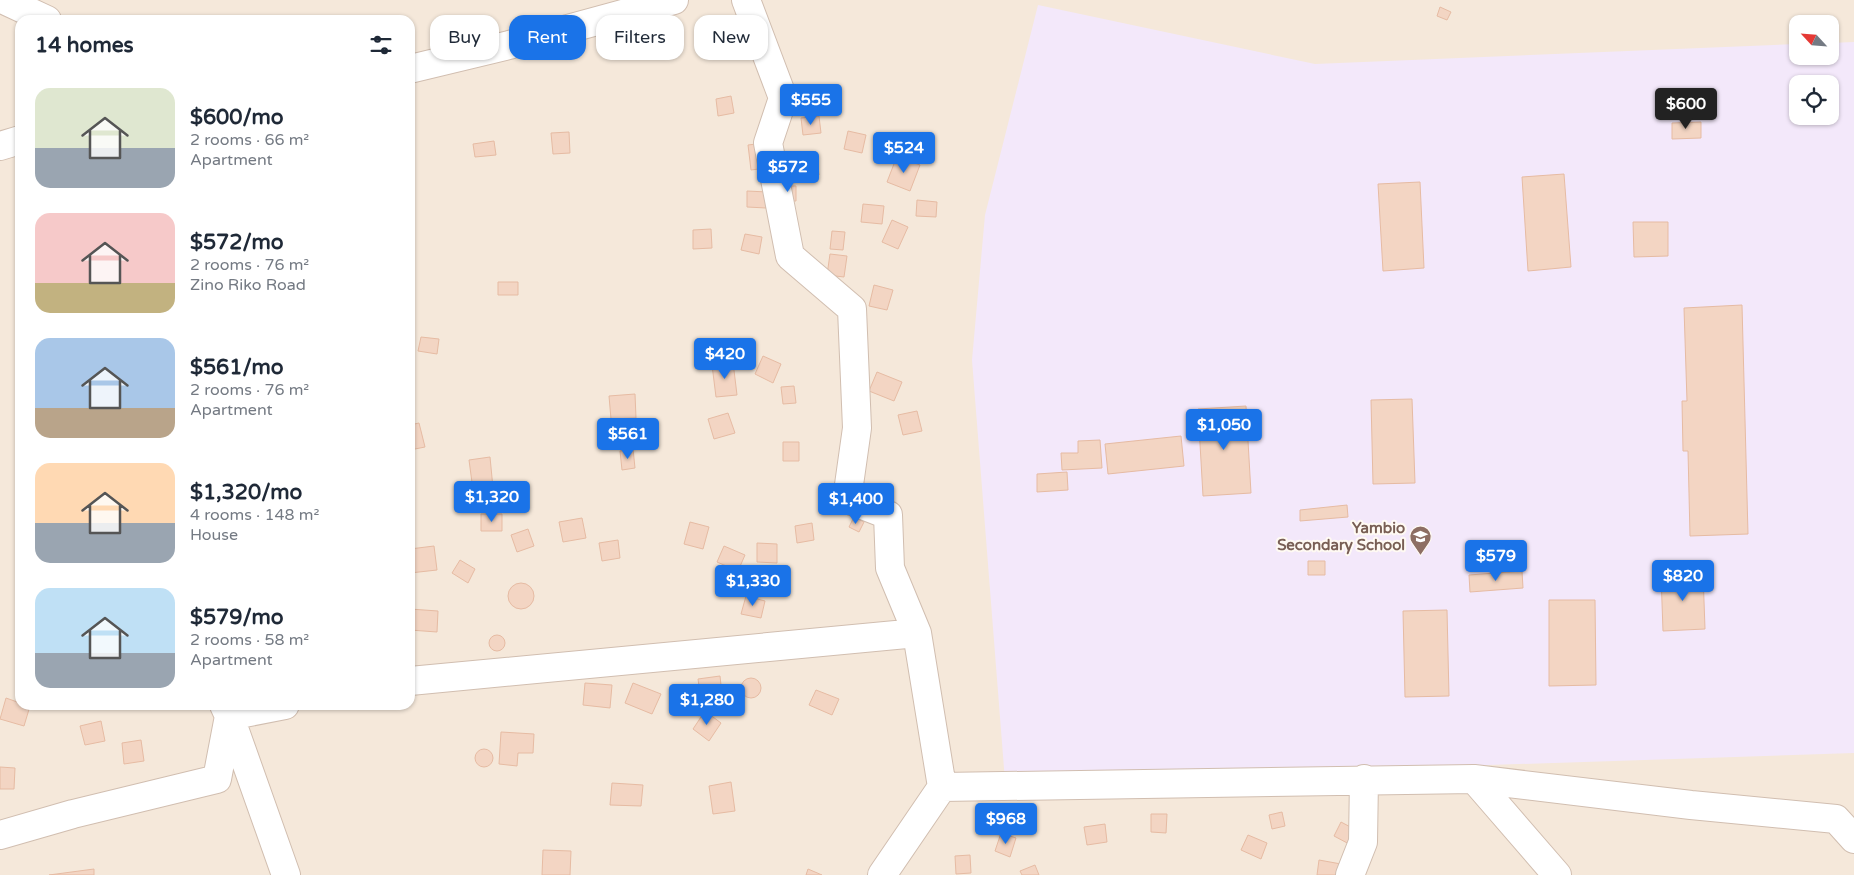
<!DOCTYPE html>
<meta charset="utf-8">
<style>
body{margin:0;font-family:"Varela Round",sans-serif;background:#f2f2f3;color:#1f2937;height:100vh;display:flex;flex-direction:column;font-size:19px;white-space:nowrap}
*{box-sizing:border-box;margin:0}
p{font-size:16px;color:#747a83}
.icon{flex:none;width:28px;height:28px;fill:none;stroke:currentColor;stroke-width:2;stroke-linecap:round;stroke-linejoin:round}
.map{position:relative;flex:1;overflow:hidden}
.side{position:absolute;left:15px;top:15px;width:400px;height:695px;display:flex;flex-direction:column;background:#fff;border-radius:15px;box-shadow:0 1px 4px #0004}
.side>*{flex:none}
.banner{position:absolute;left:430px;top:15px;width:475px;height:45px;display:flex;gap:10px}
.needle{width:32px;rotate:296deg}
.buttons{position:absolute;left:1789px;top:15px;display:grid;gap:10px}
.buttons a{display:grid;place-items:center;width:50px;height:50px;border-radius:10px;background:#fff;box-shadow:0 1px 4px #0004;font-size:25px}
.price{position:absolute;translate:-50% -42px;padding:0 11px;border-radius:5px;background:#1a73e8;color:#fff;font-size:16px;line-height:32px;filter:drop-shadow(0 1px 2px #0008)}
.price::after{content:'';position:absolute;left:50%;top:30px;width:15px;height:11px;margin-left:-8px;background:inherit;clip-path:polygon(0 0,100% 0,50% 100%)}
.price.selected{background:#222;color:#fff}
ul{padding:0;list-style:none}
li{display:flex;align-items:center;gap:15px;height:125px;padding:0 20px}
li span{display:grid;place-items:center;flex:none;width:140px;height:100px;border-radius:15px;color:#555}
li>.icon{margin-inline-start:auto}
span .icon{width:60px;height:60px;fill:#fffc;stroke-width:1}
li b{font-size:21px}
h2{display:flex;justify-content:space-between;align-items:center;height:60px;padding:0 20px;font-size:21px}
.chip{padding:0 18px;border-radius:15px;background:#fff;box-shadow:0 1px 4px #0004;font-size:18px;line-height:45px}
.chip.selected{background:#1a73e8;color:#fff}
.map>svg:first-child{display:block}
.residential{fill:#f5e8da;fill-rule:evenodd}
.education{fill:#f3e8fa;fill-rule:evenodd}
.building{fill:#f3d5c3;stroke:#e6bba3}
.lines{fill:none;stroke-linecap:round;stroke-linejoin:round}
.minor-casing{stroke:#d1beb0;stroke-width:30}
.tertiary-casing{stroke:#d1beb0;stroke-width:30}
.minor{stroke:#fff;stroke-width:28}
.tertiary{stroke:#fff;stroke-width:28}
.labels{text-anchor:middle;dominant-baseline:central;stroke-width:4;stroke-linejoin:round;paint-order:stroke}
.education-label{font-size:15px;font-weight:bold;fill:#785e54;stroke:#fffaf3;text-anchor:end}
</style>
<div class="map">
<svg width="1854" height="875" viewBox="0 0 1854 875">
<rect width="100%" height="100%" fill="#fdf6ec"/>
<!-- residential -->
<path class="residential" d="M0,0H1854V875H0ZM20,20H410V705H20ZM1798,24H1830V56H1798ZM1798,84H1830V116H1798Z"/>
<!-- education -->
<path class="education" d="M1038,5L1315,64L1797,44L1798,56H1830V43L1854,42V753L1005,781L972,360L985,215ZM1798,84H1830V116H1798Z"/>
<!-- building -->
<path class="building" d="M1440,7L1451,12L1447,20L1437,16Z
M731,96L734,113L718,116L716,99Z
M819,116L821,133L803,135L801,118Z
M1701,122V138L1672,139V123Z
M848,131L866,135L862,153L844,149Z
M569,132L570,153L553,154L551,133Z
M494,141L496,155L475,157L473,144Z
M764,143L766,168L751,170L748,145Z
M816,152L819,175L802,178L798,154Z
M897,156L920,165L910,191L887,182Z
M1564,174L1571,267L1528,271L1522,177Z
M1420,182L1424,268L1383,271L1378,184Z
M780,186H796V201H781Z
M747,191L767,192L766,208L747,207Z
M917,200L937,202L936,217L916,216Z
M863,204L884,206L882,224L861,222Z
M892,220L908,227L898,249L882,242Z
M1633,222H1668V256L1634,257Z
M711,229L712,248L693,249V230Z
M832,231L845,232L843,250L830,249Z
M745,234L762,237L759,254L741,250Z
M830,254L847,256L844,277L827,275Z
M498,282H518V295H498Z
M874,285L893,290L887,310L869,306Z
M1742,305L1748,534L1690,536L1688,451H1683L1682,401H1687L1684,308Z
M421,337L439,339L437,354L418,351Z
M763,356L781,364L773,383L755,374Z
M733,362L737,395L716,397L712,365Z
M877,372L902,382L894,401L869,391Z
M794,386L796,403L783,404L781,387Z
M635,394L636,418L611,419L609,396Z
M1412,399L1415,483L1373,484L1371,400Z
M1246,406L1251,493L1203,496L1198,409Z
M917,411L922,431L903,435L898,415Z
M728,413L735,433L714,439L708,419Z
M419,423L425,447L410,450V425Z
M1181,436L1184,466L1108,474L1105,444Z
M1100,440L1102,468L1062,470L1061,453H1078V441Z
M783,442H799V461H783Z
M633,449L635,468L622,470L620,451Z
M490,457L493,488L473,490L469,460Z
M1067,472L1068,490L1037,492V474Z
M1347,505L1348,517L1300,521V510Z
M481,514H502V531H481Z
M854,517L864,522L859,532L849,527Z
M582,518L586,538L563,542L559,522Z
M690,522L709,527L703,549L684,544Z
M812,523L814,540L797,543L795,526Z
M528,529L534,546L517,552L511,535Z
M618,540L620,558L602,561L599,543Z
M757,543L777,544V563L757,562Z
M434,546L437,570L410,573V549Z
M724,546L745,555L738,571L717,562Z
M460,560L475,569L468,583L452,573Z
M1308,561H1325V575H1308Z
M1522,571L1523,588L1470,592L1469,575Z
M1703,573L1705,629L1663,631L1661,575Z
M508 596a13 13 0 1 1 26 0a13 13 0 1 1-26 0Z
M746,596L765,601L761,618L741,614Z
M1549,600H1595L1596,685L1549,686Z
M410,609L438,611L437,632L410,630Z
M1447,610L1449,696L1405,697L1403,611Z
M489 643a8 8 0 1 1 16 0a8 8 0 1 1-16 0Z
M720,676L723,703L702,707L698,679Z
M741 688a10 10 0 1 1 20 0a10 10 0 1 1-20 0Z
M585,683L612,685L610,708L583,705Z
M633,683L661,694L652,714L625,703Z
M816,690L839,699L832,715L809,705Z
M6,698L20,703V705L30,706L24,726L0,719Z
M705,711L721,723L709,741L693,729Z
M101,721L105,741L85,745L80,726Z
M501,732L534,734L533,753H518L517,766L499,764Z
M141,740L144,761L124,764L122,743Z
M475 758a9 9 0 1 1 18 0a9 9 0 1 1-18 0Z
M0,767L15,768L14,789H0Z
M731,782L735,811L713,814L709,786Z
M612,783L643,785L641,806L610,805Z
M1282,812L1285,826L1272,829L1269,815Z
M1151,814H1167L1166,833L1151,832Z
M1341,822L1358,831L1351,845L1334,836Z
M1105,824L1107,842L1087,845L1084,827Z
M1001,833L1016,838L1010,857L995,851Z
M1248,835L1267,843L1261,859L1241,850Z
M543,850L571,851L570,875H542Z
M970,855L971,873L956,874L955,856Z
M1319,860L1341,864L1339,875H1317Z
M1035,865L1039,875H1022L1020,871Z
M94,869V875H49Z
M808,869L822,875H806Z"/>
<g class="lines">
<defs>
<path id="minor" d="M4,0L47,20
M746,0L783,98L768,143L790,256L852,309L857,428L847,499L888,515L890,568L917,633L942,787
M410,681L917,633
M224,705L229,716L285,705
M230,717L286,875
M1474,779L1557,875
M0,835L73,814L217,779L229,716
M882,875L942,787L1474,779L1691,805L1836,819L1854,839
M1350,875L1363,842L1364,779"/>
<path id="tertiary" d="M410,69L509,45L674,0
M0,146L20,140"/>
</defs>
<!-- minor casing -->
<use href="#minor" class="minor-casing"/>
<!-- tertiary casing -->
<use href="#tertiary" class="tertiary-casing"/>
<!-- minor -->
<use href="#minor" class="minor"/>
<!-- tertiary -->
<use href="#tertiary" class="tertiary"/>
</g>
<!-- icons -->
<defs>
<symbol id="school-pin" viewBox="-11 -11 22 30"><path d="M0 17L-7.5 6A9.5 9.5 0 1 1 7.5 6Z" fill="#8d6e63" stroke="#fffaf3"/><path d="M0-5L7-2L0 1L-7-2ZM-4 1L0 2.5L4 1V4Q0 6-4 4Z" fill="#fff"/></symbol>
</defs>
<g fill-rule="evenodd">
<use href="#school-pin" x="1408" y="524" width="25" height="34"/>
</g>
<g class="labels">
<!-- education labels -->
<g class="education-label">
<text x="1405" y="528">Yambio<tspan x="1405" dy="17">Secondary School</tspan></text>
</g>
</g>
</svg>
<div class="buttons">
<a><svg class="needle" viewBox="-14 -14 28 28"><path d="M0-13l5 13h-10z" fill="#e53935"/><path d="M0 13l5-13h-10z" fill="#747a83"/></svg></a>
<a><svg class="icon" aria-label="locate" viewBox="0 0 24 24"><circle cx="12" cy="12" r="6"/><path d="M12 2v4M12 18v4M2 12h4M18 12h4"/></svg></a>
</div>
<b class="price" style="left:811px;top:126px">$555</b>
<b class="price selected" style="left:1686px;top:130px">$600</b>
<b class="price" style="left:904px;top:174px">$524</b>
<b class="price" style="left:788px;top:193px">$572</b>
<b class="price" style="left:725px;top:380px">$420</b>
<b class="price" style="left:1224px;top:451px">$1,050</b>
<b class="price" style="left:628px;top:460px">$561</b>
<b class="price" style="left:492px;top:523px">$1,320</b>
<b class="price" style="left:856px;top:525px">$1,400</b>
<b class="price" style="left:1496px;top:582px">$579</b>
<b class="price" style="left:1683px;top:602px">$820</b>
<b class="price" style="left:753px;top:607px">$1,330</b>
<b class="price" style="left:707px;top:726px">$1,280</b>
<b class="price" style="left:1006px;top:845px">$968</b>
<div class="banner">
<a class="chip">Buy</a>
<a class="chip selected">Rent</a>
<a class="chip">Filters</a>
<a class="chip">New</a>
</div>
<section class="side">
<h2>14 homes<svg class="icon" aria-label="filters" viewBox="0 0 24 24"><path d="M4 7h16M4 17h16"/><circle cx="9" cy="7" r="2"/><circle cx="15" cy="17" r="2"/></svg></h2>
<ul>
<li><span style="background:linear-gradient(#dfe7d0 60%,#9aa5b1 0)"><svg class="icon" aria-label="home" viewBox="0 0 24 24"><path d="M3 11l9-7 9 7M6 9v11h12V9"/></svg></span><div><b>$600/mo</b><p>2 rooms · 66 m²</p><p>Apartment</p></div></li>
<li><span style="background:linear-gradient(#f6c9c9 70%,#c2b280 0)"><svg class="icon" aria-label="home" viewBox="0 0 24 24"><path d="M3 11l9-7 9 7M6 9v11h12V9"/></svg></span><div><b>$572/mo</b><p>2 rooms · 76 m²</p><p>Zino Riko Road</p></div></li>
<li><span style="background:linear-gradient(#a9c7e8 70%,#b9a48a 0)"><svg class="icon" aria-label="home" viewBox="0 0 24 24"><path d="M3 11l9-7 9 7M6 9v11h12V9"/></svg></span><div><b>$561/mo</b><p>2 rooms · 76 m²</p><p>Apartment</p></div></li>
<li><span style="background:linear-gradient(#ffd9b3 60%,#9aa5b1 0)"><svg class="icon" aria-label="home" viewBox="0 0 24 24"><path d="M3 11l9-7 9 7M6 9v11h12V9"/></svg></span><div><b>$1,320/mo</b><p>4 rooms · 148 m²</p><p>House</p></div></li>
<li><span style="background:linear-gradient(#bfe0f5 65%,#9aa5b1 0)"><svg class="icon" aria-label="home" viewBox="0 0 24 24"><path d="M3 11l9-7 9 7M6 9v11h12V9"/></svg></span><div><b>$579/mo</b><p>2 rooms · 58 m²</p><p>Apartment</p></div></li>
</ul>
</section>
</div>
